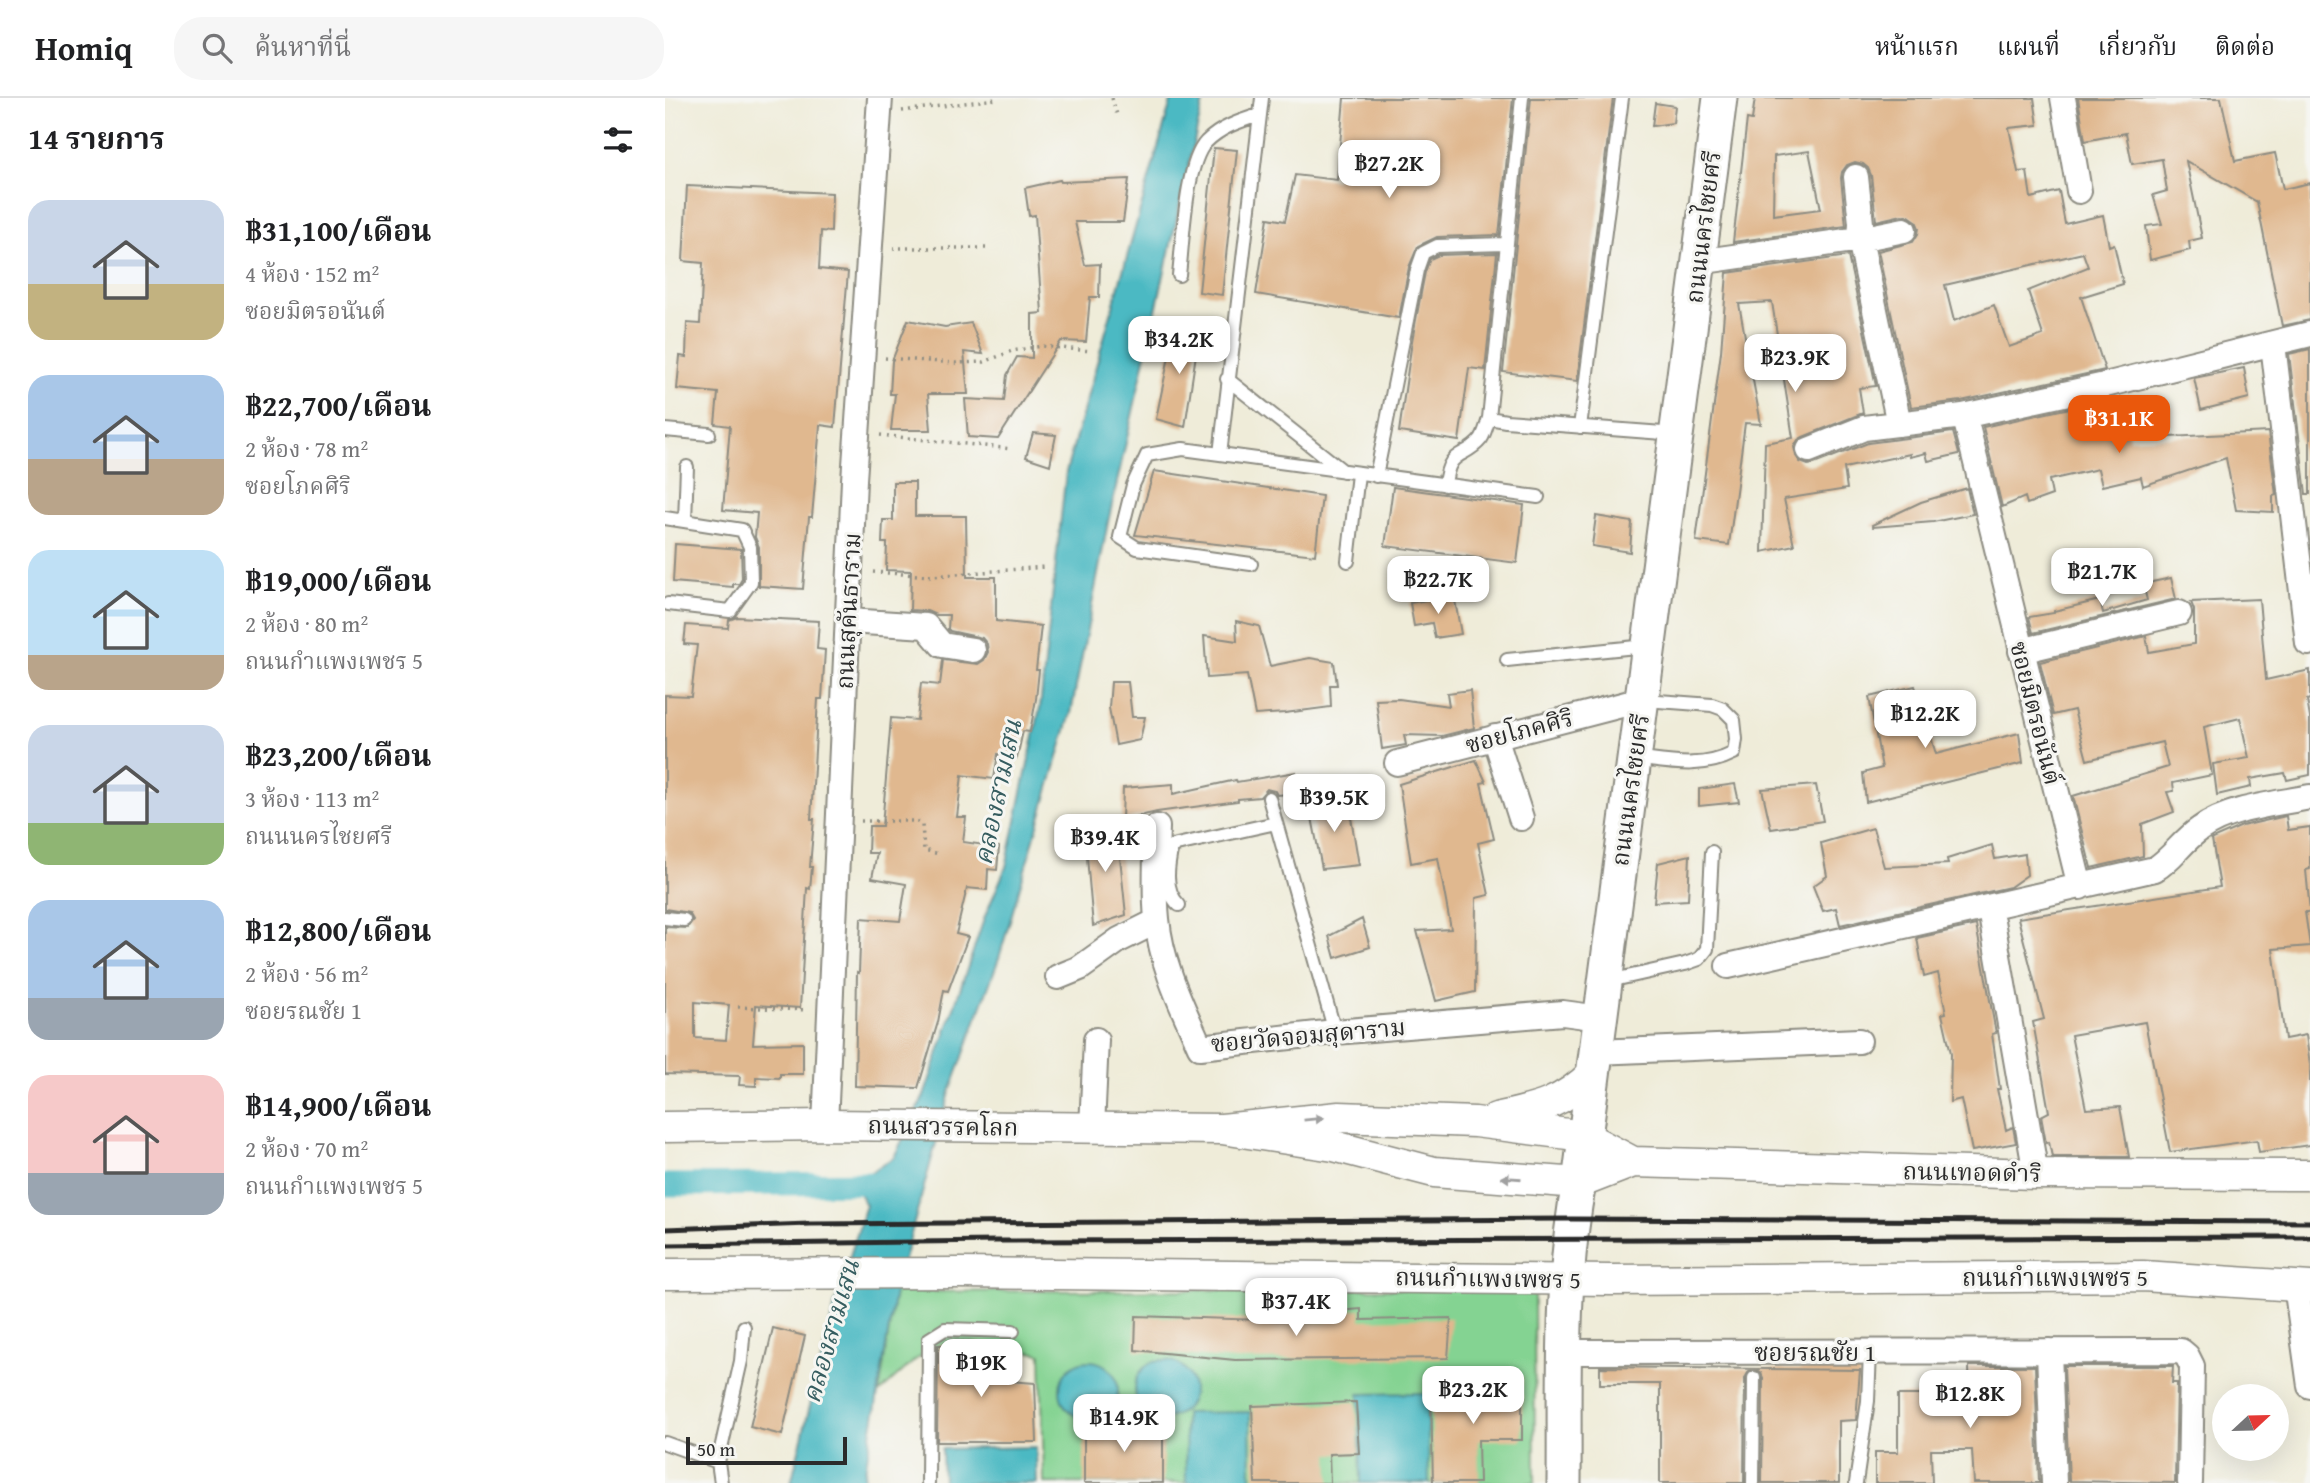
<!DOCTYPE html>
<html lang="th">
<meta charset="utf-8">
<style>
body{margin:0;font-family:"Gentium Book Plus","Noto Serif Thai",serif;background:#f6f6f6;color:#202124;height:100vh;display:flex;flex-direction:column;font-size:26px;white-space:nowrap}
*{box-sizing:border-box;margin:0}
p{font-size:23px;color:#757577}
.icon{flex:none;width:38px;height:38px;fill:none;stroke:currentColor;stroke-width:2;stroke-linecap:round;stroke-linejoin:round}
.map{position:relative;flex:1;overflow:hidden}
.drawer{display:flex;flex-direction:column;background:#fff;width:665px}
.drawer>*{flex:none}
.needle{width:46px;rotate:68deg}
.controls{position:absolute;left:1547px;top:1286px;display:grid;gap:14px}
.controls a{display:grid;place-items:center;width:77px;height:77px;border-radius:50%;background:#fff;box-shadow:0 7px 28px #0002;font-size:35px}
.scale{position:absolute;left:21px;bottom:18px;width:161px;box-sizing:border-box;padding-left:7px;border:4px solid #2b2b2b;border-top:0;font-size:19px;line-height:24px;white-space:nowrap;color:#2b2b2b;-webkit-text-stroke:5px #f6f6f2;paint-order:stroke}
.price{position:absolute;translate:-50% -60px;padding:0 16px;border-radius:14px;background:#fff;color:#222;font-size:23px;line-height:46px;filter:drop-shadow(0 2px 4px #0008)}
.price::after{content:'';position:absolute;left:50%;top:42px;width:21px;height:16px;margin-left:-10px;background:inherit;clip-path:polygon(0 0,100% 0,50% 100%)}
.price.current{background:#ea580c;color:#fff}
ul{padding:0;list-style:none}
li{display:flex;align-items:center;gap:21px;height:175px;padding:0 28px}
li span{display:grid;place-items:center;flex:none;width:196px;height:140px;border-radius:21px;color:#555}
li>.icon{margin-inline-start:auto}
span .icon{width:84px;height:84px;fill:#fffc;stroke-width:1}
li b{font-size:30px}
h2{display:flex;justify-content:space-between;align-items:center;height:84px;padding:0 28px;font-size:30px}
header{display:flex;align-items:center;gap:42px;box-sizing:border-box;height:98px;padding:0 35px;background:#fff;border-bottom:2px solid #e0e0e0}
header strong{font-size:33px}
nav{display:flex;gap:38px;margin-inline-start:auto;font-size:24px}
.search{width:490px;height:63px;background:#f6f6f6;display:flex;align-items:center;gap:18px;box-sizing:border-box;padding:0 24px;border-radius:28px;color:#757577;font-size:26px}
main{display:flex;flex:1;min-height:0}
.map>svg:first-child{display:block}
.green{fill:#84d392;stroke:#587f5e;stroke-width:2}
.water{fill:#4bb9c3;stroke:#3b7277;stroke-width:2}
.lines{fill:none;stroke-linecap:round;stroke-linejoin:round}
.canal{stroke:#4bb9c3;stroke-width:23}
.building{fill:#e0b88f;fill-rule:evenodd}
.service-casing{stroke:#8d8c82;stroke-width:16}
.minor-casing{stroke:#8d8c82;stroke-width:28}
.tertiary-casing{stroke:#8d8c82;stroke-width:33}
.secondary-casing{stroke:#8d8c82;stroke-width:37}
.path{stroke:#8d8c82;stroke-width:3.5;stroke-dasharray:2 5;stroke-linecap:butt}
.service{stroke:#fff;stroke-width:12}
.minor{stroke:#fff;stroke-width:24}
.tertiary{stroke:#fff;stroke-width:30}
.secondary{stroke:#fff;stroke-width:33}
.rail{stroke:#2b2b2b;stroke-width:5}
.oneway{fill:#a0a0a0}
.labels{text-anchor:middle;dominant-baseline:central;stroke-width:6;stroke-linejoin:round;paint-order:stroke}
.street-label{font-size:24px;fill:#2b2b2b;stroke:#f6f6f2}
.water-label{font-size:26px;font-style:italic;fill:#365d60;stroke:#f6f6f2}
</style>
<header>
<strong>Homiq</strong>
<div class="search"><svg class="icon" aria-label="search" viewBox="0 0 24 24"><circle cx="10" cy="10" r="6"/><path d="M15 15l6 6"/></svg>ค้นหาที่นี่</div>
<nav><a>หน้าแรก</a><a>แผนที่</a><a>เกี่ยวกับ</a><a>ติดต่อ</a></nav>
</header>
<main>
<section class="drawer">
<h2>14 รายการ<svg class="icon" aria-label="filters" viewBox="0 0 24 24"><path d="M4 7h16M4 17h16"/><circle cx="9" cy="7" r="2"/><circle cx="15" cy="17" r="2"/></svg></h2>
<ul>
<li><span style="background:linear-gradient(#c9d6e8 60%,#c2b280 0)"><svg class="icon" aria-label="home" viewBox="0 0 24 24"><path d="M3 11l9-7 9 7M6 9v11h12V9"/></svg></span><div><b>฿31,100/เดือน</b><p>4 ห้อง · 152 m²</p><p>ซอยมิตรอนันต์</p></div></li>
<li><span style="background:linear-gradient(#a9c7e8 60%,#b9a48a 0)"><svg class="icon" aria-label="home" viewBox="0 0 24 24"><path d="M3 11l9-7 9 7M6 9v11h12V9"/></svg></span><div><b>฿22,700/เดือน</b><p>2 ห้อง · 78 m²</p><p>ซอยโภคศิริ</p></div></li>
<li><span style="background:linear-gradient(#bfe0f5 75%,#b9a48a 0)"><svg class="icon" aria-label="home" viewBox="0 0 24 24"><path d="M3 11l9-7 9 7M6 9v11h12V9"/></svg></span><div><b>฿19,000/เดือน</b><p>2 ห้อง · 80 m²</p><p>ถนนกำแพงเพชร 5</p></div></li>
<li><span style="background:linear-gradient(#c9d6e8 70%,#8fb573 0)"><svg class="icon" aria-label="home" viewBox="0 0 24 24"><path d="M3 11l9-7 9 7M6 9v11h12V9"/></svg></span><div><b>฿23,200/เดือน</b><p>3 ห้อง · 113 m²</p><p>ถนนนครไชยศรี</p></div></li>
<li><span style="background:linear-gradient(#a9c7e8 70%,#9aa5b1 0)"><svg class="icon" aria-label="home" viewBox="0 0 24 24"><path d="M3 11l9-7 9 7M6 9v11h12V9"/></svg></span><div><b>฿12,800/เดือน</b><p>2 ห้อง · 56 m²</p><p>ซอยรณชัย 1</p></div></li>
<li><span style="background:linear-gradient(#f6c9c9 70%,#9aa5b1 0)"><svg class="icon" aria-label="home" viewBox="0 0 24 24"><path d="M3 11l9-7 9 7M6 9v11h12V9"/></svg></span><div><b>฿14,900/เดือน</b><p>2 ห้อง · 70 m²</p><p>ถนนกำแพงเพชร 5</p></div></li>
</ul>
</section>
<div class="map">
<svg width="1645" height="1385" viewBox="0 0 1645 1385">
<rect width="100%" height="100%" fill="#f6f6f2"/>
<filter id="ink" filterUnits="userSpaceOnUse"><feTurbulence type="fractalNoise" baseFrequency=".0143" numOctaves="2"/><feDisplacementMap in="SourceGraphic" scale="14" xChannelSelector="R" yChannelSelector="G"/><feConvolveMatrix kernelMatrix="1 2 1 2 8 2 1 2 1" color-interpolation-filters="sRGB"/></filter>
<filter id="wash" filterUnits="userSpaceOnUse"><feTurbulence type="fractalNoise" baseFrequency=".00686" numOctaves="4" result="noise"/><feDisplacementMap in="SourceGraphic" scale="28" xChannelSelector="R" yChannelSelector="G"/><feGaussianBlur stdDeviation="1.57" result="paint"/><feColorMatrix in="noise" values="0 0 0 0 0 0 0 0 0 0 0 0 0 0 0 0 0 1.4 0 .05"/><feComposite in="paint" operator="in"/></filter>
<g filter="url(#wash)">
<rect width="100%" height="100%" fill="#efecd9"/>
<!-- green -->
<path class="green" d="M869,1190L870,1385H379L376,1256L287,1241L250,1262L214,1295L230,1194Z"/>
<!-- water -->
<path class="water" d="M507,0H539L443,424L406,615L334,860L285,994L230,1194L198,1385H126L170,1206L201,1107L192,1092L200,1078L229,1059L259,998L320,818L341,769L375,610L401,374Z
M470 1291a29 29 0 1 1 58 0a29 29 0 1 1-58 0Z
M395 1292a29 29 0 1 1 58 0a29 29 0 1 1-58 0Z
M762,1295L764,1385H696L694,1296Z
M585,1314L586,1385H521L520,1315Z
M371,1349L372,1385H278L277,1351Z"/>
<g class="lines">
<!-- canal -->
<path class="canal" d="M0,1087L225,1085"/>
</g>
<g id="blocks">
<!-- building -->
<path class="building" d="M679,0H848L834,137L772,139L753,148L744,169L734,220L591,196L603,120L620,123L630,77L672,82Z
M866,0H948L912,283L838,274Z
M1090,0H1369L1373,27L1344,30L1353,74L1362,73L1366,100L1394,93L1400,126L1438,117L1444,148L1449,146L1458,186L1416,199L1440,272L1296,303L1246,309L1213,153L1248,144L1253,136L1254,130L1251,123L1244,118L1237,117L1211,123L1206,77L1203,70L1198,66L1190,64L1182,67L1177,74L1176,80L1181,128L1068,144L1082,21L1087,22ZM1144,53L1156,111L1108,117L1109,58ZM1418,155L1423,169L1363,193L1378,237L1344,249L1329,207L1289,223L1280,187Z
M1413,0H1556L1570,63L1610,55L1618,91L1645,85V222L1617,228L1592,104L1521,63L1537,140L1524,143L1525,152L1485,162L1481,128L1497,126L1488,97L1502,93L1497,61L1467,66L1461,35L1420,43Z
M990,5L1010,8L1008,25L987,28Z
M549,50L572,52L557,197L534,194Z
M464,81L458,124H410L420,167L435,166L434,199H425L421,244L396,243L333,341L303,339L300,301L339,303L342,277L352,259L367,260V216L377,215L370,117L364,118L360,90L395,82L396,84Z
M22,88L167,95L166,134L156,133L154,171L183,174L170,329L155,327L147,419H144L138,491L94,488V449L90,439L92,415L58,412L65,328L50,326L53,295L12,291L15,258L21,259L22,225L35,226L38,165L18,163Z
M832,155L820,272L804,270L794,343L734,334L747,243L760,174L765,161L774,157Z
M1183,158L1211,288L1194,290L1198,315L1138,339L1133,342L1129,349L1131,358L1135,364L1143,367L1149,366L1203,345L1288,334L1294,356L1263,363L1261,355L1245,359V356L1179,370L1182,391L1119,401L1129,447L1097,454L1100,345L1128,340L1107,204L1074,206L1096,326L1080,325L1064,447L1031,443L1056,254L1062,175Z
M243,222L280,229L306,225L318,256L299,254L303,296H263L266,332H226L230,296H225L227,263Z
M511,225L535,230L520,329L491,321Z
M1645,251V396H1641L1624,256Z
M1579,270L1584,300L1536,312L1529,280Z
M1446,301L1449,312L1453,311L1457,325L1462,323L1464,341L1603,334L1611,397L1608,398V414L1571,412L1561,360L1478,388L1476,379L1437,388L1433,371L1384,382L1387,397L1362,406L1360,399L1337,409L1318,329Z
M368,335L391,337L385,367L361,359Z
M489,373L657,398L650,457L470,437Z
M228,384H250V418H301L302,479H331V523L376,528L371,572H374L371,601L365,634L358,633L352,660L333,656L329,681L297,677L292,719H301L298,744L334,749L332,772L323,771L322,792L302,790L291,836L303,839L283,893L279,892L273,924L253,990L190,988L192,874L194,875L196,820L235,823L241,786L207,780L212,755H203L204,728H217L226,620L252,622L256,585L275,587L278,562L313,566L319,562L323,554L322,546L317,540L285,533L283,531L284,517H271L262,513L245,512L246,473L221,472L222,445H217L218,422H228Z
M728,389L859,407L852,465L720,448Z
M1302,390L1308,416L1268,424L1208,429L1207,427L1256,404Z
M931,418L967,424L965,454L927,448Z
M10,446L76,451L77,481L74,486H68V489L8,484Z
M1506,480L1511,501L1368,535L1364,519L1389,515V513L1435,502L1438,515L1482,502L1478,486Z
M789,497L796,536L770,540L767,525L749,528L745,505Z
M1594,501L1601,582L1645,572V601L1642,602L1645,620V677L1622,682L1620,675L1585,681L1586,689L1552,697L1548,666L1584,660L1575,620L1539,629L1547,677L1508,685L1509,693L1502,694L1509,714L1477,726L1478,758L1426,770L1408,698L1503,669L1497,644L1422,662L1409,612L1388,617L1375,564L1481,538L1484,554L1529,546V512L1526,504Z
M72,519L154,523L152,551L160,552L157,601H153L146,721H149L145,769H147L145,791L142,790L135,910L91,907L88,946L138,945V976H115V980L91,979V988L74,987L75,978L0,976V829L22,830L28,822L24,815L0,811V597L26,598L32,547L19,546L21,527L63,530L64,522ZM30,904L64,907L61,942L30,940Z
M571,523L594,528L605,568L645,560L669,564L672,587H665L666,609L620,615L590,617L582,577L542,580L539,538L572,543Z
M446,584H463L467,619H480L475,642L451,647L444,610Z
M1250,588L1271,656L1354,635L1358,665L1201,704L1198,675L1217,670L1204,599Z
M805,592L809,630L777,638L739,637L741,647L717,651L711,602L734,601L784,608L782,595Z
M811,662L821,684L816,685L829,741L813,745L824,797L811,800L810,894L771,903L752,833L786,831L773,760L746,765L734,686Z
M631,674L635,695L612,697L610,693L602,691L595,699L573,701V703L492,714L457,722L458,690L508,686V696L571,682L572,684Z
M1070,686L1074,704L1034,708V691Z
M1151,687L1158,723L1106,731L1097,691Z
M683,702L694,767L657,771L644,704Z
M1621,718L1623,732L1645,729V771L1641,772L1645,814H1640L1645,848L1608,851L1620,941L1641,937L1645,967V1047L1594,1054L1592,1042L1505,1054L1480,924L1406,937L1421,1011L1455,1009L1464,1059H1387L1384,1044L1381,1045L1376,1018L1384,1014L1368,924L1379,921L1353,820L1555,789L1547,741L1577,728Z
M451,721L461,817L428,828L420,736Z
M1208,730L1219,769L1283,766L1282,761L1327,747L1330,761L1360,756L1362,777L1345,789L1175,827L1171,810L1158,813L1148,788L1162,778L1156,745Z
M1025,757L1023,802L989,804L993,765Z
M697,821L705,849L670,860L664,838Z
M1311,827L1331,935L1327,936L1335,991H1332L1341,1032L1348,1029L1351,1045L1307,1053L1296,1001L1285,1004L1286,955L1277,916L1281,915L1273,875L1259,879L1252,840Z
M696,1211V1222L786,1220L783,1260L570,1262L470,1252L471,1218L661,1224V1214Z
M108,1230L140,1238L117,1337L85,1329Z
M326,1245L331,1282L370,1285L372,1344H272L273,1247Z
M1304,1268H1370L1374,1385H1309L1307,1352H1266L1267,1385H1210V1354H1233V1297H1305Z
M1399,1268H1508L1507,1285H1512L1510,1385L1404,1383Z
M935,1269L1195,1272L1191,1322L1174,1323V1385H1097L1098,1280L1096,1275L1090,1271L1084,1273L1080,1280L1079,1385H995V1286H935Z
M815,1278L857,1279V1342H813L814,1385H768L766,1297L815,1296Z
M691,1304L694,1355L664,1356L665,1385H590L587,1308Z
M440,1320L481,1321L480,1336H498V1385H419V1336L440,1337Z"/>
</g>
</g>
<g filter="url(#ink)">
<use href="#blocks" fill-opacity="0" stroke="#8d8c82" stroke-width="2"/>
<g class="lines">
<defs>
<path id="service" d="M514,177C518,145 520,66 541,44C556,29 575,23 594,17
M562,281L678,373
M824,320L841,323L1011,336
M915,329L957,0
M0,332L44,336
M555,356L597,0
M711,378L752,172L758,155L772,148L840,146
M780,387C784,349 799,362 816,341C820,335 822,326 824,320L857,0
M0,420L77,432L85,449L86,484L65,513L3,506
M20,423L22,369
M683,463L693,376
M586,466L472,450L455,439L468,387L482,357L518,351L873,399
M842,562L981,548
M969,660C1004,664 1036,672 1069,655L1071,641L1069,622L1058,611L1047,607L980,602
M604,700L670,934
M514,807C498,792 503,767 507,748L611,725
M0,820L19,822
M944,883L1020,866L1034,861L1042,851L1047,754
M0,1345L53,1364
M56,1385L53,1364L76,1263L79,1229
M263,1385L264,1241L280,1231L348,1233
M1088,1385L1089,1280
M1191,1385L1203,1303L1205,1254"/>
<path id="minor" d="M1398,0L1414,93
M1191,79L1196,125L1195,141L1234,326
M1033,164L1195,141L1239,132
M1608,246L1643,545
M1298,318L1302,328L1415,789
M1144,352L1199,330L1298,318L1440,287L1645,236
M183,523L261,528L277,547L308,552
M1356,553L1514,515
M830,639L856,720
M732,665L976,602
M492,729C491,760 489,791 492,821C496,866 517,908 535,949L670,934L898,915L935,920
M1327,823L1371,1076
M1063,868L1490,771C1507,761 1518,742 1535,731C1563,710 1611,706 1645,699
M393,879L415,870L454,842L492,823
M931,954L1194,943
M160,1027L189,382L215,0
M427,1030L431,942
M1631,1187L1645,1288
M1384,1253L1389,1385
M900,1254L1516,1253L1522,1258L1527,1268L1525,1385"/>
<path id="tertiary" d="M831,1020C872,1011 897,1006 928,975
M0,1029L160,1027L557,1031L674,1019L810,1024L919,1038L968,1064
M557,1031L669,1048L769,1074L914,1085L968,1064L1371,1076L1645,1077
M0,1176L296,1175L946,1182L1478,1178L1645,1189"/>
<path id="secondary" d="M899,1385C900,1285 895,1184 914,1085L1055,0"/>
</defs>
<!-- service casing -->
<use href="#service" class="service-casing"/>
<!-- minor casing -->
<use href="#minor" class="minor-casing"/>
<!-- tertiary casing -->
<use href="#tertiary" class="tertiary-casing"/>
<!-- secondary casing -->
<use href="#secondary" class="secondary-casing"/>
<!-- path -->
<path class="path" d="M447,0L453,20
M237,13L331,1
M228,150H326
M220,260L291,265L319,264L347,253L377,248L426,253
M215,337L347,351
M208,474L267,478L380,469
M196,723H252L257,727L259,752L274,756
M73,909L142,912"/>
<!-- service -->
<use href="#service" class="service"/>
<!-- minor -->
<use href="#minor" class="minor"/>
<!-- tertiary -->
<use href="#tertiary" class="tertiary"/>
<!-- secondary -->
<use href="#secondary" class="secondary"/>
<!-- rail -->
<path class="rail" d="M0,1131L144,1126L907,1121L1645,1124
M0,1147L331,1143L1645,1139"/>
</g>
<!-- one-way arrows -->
<defs><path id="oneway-solid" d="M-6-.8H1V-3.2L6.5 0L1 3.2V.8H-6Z" transform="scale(1.75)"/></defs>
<g class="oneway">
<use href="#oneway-solid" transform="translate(649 1021) rotate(-6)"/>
<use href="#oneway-solid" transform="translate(846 1080) rotate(-176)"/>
</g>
</g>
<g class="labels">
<!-- street labels -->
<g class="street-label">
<text transform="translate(1038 129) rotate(-83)">ถนนนครไชยศรี</text>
<text transform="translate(183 513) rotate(-87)">ถนนสุคันธาราม</text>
<text transform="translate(1371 615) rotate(76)">ซอยมิตรอนันต์</text>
<text transform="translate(854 633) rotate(-15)">ซอยโภคศิริ</text>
<text transform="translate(965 692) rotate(-82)">ถนนนครไชยศรี</text>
<text transform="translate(643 937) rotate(-5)">ซอยวัดจอมสุดาราม</text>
<text transform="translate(278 1028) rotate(1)">ถนนสวรรคโลก</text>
<text transform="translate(1307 1074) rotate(1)">ถนนเทอดดำริ</text>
<text x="1390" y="1179">ถนนกำแพงเพชร 5</text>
<text transform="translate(823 1180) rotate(1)">ถนนกำแพงเพชร 5</text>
<text x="1150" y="1254">ซอยรณชัย 1</text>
</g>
<!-- water labels -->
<g class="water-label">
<text transform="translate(332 694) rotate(-78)">คลองสามเสน</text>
<text transform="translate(165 1233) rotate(-74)">คลองสามเสน</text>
</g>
</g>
</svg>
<div class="controls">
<a><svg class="needle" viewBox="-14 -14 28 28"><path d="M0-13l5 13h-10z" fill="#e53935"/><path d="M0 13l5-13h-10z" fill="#757577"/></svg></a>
</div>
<div class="scale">50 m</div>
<b class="price" style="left:724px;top:102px">฿27.2K</b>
<b class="price" style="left:514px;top:278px">฿34.2K</b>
<b class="price" style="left:1130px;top:296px">฿23.9K</b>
<b class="price current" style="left:1454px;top:357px">฿31.1K</b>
<b class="price" style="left:1437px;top:510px">฿21.7K</b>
<b class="price" style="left:773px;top:518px">฿22.7K</b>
<b class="price" style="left:1260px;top:652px">฿12.2K</b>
<b class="price" style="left:669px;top:736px">฿39.5K</b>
<b class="price" style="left:440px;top:776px">฿39.4K</b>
<b class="price" style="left:631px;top:1240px">฿37.4K</b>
<b class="price" style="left:316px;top:1301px">฿19K</b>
<b class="price" style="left:808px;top:1328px">฿23.2K</b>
<b class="price" style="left:1305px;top:1332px">฿12.8K</b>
<b class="price" style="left:459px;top:1356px">฿14.9K</b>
</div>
</main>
